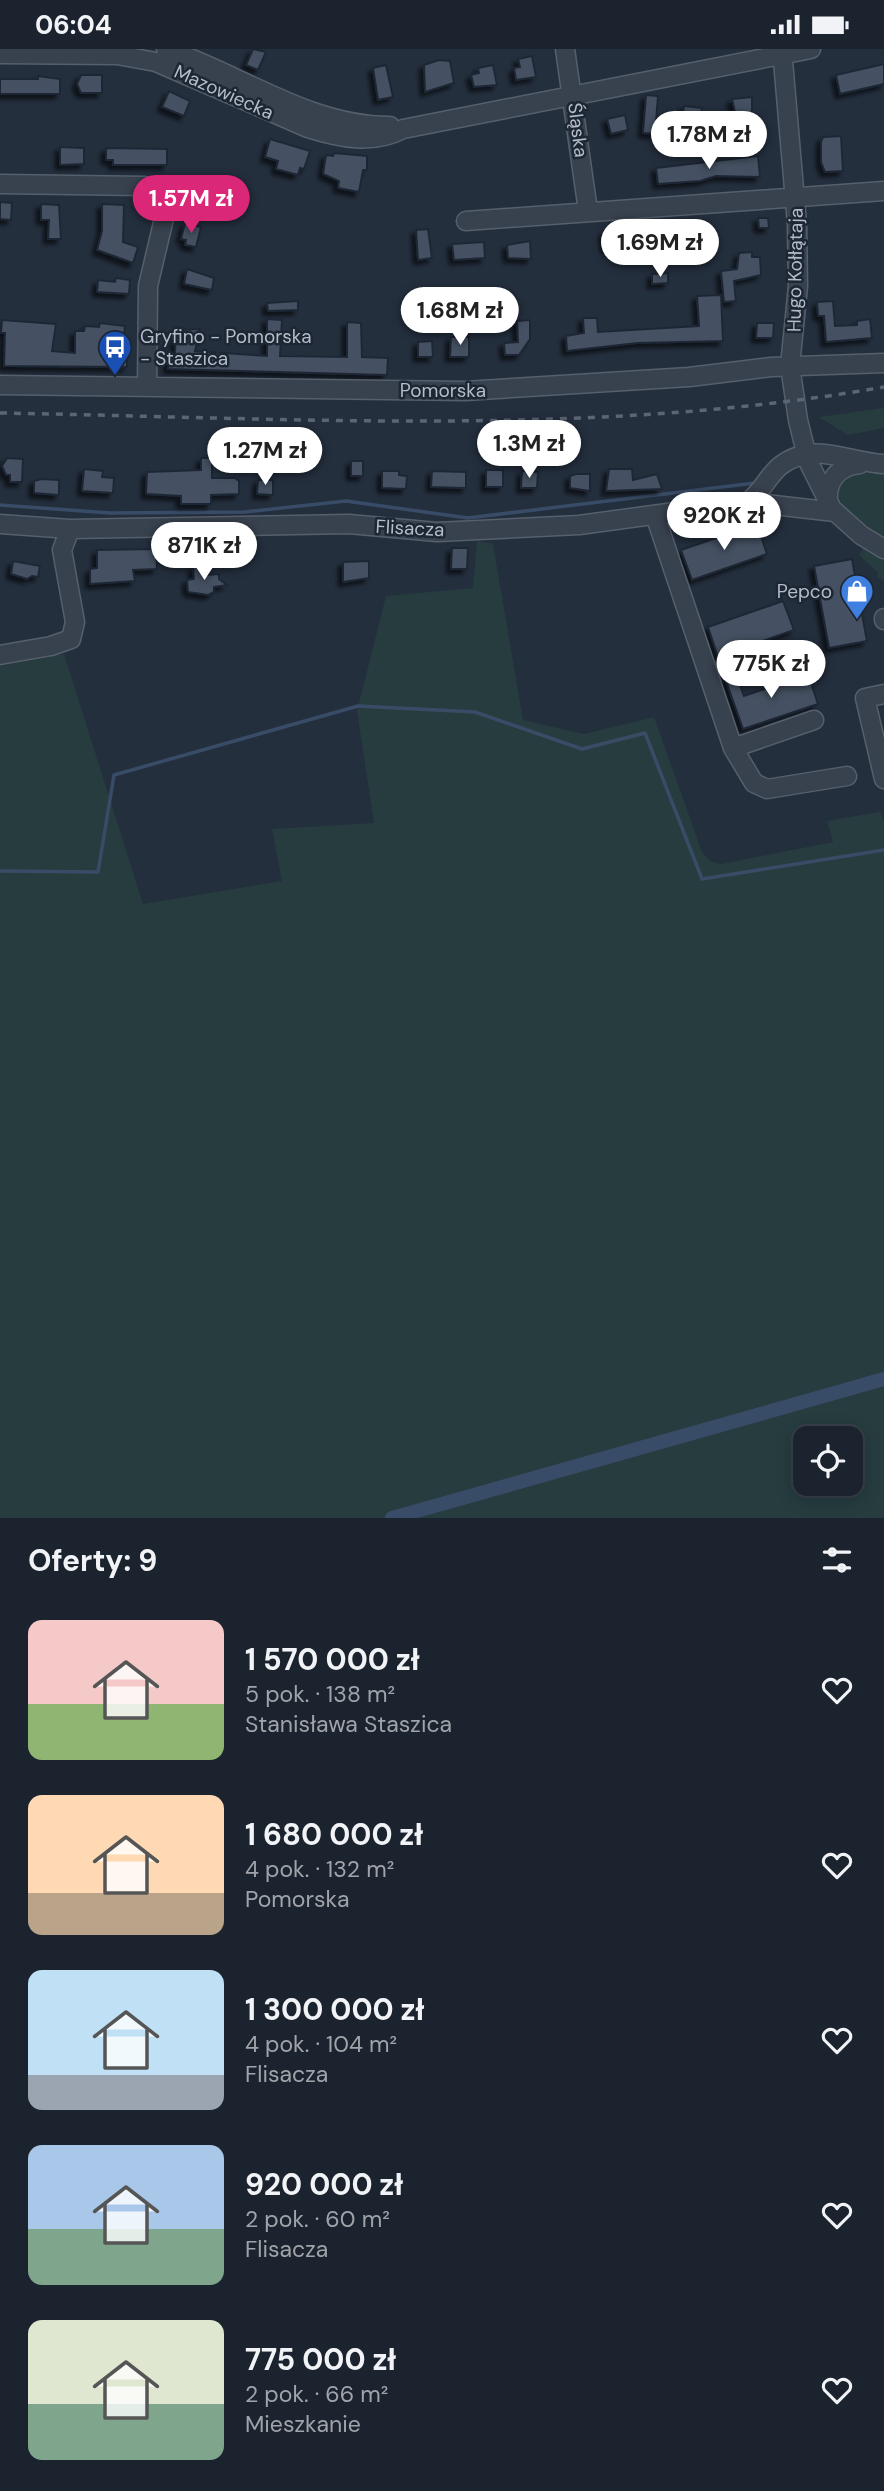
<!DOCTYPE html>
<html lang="pl">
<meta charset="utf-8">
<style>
body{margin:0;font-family:"DM Sans",sans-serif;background:#242b36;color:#f1f3f6;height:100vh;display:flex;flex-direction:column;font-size:26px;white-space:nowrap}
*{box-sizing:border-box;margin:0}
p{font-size:23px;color:#a0a4aa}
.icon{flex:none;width:38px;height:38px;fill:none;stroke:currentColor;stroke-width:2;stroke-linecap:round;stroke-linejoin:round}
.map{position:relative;height:1469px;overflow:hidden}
.drawer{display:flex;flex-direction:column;background:#1b232e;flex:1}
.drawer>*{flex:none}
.controls{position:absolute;left:793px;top:1377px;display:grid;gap:14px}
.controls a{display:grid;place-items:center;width:70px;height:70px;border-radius:14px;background:#1b232e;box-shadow:0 4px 18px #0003,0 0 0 2px #39404a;font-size:35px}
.price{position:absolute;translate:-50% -60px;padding:0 16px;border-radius:24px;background:#fff;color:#222;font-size:23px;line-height:46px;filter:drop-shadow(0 2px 4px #0008)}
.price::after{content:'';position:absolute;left:50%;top:42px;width:21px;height:16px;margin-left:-10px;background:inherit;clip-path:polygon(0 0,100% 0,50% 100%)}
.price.current{background:#db2777;color:#fff}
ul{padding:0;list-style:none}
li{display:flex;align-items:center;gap:21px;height:175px;padding:0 28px}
li span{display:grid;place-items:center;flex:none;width:196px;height:140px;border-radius:14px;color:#555}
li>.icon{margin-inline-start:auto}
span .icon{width:84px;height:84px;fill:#fffc;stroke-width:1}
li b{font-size:30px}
h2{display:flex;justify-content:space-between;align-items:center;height:84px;padding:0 28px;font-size:30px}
.status{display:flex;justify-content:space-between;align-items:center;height:49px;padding:0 35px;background:#1b232e;direction:ltr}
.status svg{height:19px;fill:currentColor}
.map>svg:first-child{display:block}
.green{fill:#263c3f;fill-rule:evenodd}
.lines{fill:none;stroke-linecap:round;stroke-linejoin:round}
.stream{stroke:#394c67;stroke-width:3.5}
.canal{stroke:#394c67;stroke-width:14}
.building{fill:#455162;stroke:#1f2835;stroke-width:2;filter:url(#shadow)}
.minor-casing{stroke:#565f6c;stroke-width:21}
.minor{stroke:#38414e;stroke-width:18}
.rail{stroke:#5a6575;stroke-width:3.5;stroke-dasharray:7 7;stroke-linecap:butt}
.labels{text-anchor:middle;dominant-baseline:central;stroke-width:5;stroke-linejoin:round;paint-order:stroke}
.street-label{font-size:19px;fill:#b4bcc9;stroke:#1d2633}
.poi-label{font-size:19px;fill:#b4bcc9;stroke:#1d2633;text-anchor:start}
</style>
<div class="status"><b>06:04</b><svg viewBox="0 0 49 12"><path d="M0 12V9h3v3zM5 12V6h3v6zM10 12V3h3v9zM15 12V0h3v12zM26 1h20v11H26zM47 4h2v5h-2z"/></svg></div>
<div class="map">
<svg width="884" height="1469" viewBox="0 0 884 1469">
<defs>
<filter id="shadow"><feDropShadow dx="-4.5" dy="4.5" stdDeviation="2" flood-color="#0009"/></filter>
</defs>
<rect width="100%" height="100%" fill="#242f3e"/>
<!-- green -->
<path class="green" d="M884,359V379L848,386L819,368Z
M847,423L884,425V488L862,474L859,477L840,460L834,440Z
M477,492L493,495L523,671L584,685L654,668L702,803L710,812L721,815L833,793L827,772L880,763L884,771V1469H0V617L64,605L143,855L282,832L272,780L374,774L357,662L386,547L473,539ZM805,1390H850V1435H805Z
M863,499L884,511V532L877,528L878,524L859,506Z"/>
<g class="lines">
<!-- stream -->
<path class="stream" d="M0,456L110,464L244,463L346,452L468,469L755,434
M0,822L98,823L114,726L358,657L475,663L582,700L645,684L702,830L884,801"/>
<!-- canal -->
<path class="canal" d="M392,1469L884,1330"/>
</g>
<!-- building -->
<path class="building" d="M253,0L266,3L258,21L246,16Z
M532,7L536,28L516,31L514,19L520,18L518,10Z
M439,11L450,12L454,34L425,43L424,16Z
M884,15V35L840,45L836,26Z
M386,16L393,48L378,51L373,19Z
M493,16L497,36L474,38L471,26L479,24L478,19Z
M81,26H102V44H81L77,35Z
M38,27L60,30V45H0V30H38Z
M169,42L190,52L184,67L162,58Z
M646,46L658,47L655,85L643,84Z
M752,48V80L739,81L732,50Z
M684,57L702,59L699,77L682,74Z
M625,66L628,81L611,85L607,70Z
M841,87L843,122L825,123L821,113V93L823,88Z
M270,90L310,102L304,120L300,119L298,126L276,120L278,112L265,108Z
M60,98L84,99V115L60,116Z
M106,99L167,100V116H113V111H106Z
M334,104L367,107V121H363L359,143L338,139L339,132L323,125L326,106L333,107Z
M758,107L760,128L716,127L700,132L658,135L656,119Z
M201,130H214L206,161L191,154Z
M0,153L12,154L11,171L0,170Z
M41,155L59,156L61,190H48L49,171H41Z
M102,155L124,156L123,193L138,198L133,214L97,201L102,182Z
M758,169H768L769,179H759Z
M185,174L201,178L196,198L185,196L186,191L181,190Z
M428,180L432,209L418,211L416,181Z
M623,181L625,198L606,199L604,183Z
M530,192L531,210L508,209L507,196Z
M484,193L485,209L454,211L452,195Z
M752,203V208H760L761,226L734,232L736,252L724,253L721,222L737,220L739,204Z
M187,220L214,229L212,241L184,235Z
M668,224V234L652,235V225Z
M116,229L130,231L129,245L97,243L98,231L115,233Z
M721,246L723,292L637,294L567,302L566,287L584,284L583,269H597L598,283L699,277L697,247Z
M298,252V261L268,262L267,254Z
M833,252L835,277L857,276V272L870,270L872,289L826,293L824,267H818L817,253Z
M267,270L282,271L280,307L347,308V273L361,274L362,308L388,309L387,326L168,320V305H175L176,281L200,280L195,302L267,307Z
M2,271L56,275L52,302L75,304V282H84L85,277L99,278L100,274L125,277L122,303H127V318L4,317L5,284H1Z
M530,271V290L519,306H505L504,294L518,293L517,272Z
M757,274H774L773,289H756Z
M451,288H469V308H450Z
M432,292L433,308H418V293Z
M7,409L23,410L22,433H10V426H6L2,417Z
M201,409H212V429H235L239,432V445L211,446V455H181V447L146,445L147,423L201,421Z
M351,412H363V427H351Z
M84,420L103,422L102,428L114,429L113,444L82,442Z
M609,420H632L633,431L657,425L662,440L606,442Z
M486,421H503V438H486Z
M382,422H399V426L407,427L406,440L382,439Z
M432,422L466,423V439L431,438Z
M522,422L538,423L537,439H521Z
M576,425H590V442L570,439V427Z
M41,430L59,431V446L34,444V432Z
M258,431H273V446L257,445Z
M757,475L767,505L692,531L681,501Z
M452,499H468L467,520H451Z
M156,500L157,520L133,521L135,532L90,535V520L97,519V501Z
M852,510L867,592L829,599L814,517Z
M13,512L40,517L38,528L32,527L27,530L11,525Z
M369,512V529L343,533V513Z
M206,517L207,526L219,525V530L227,536L214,538V543L208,546L188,543L187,531L194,530L193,518Z
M783,552L794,581L718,608L708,578Z
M736,625L744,647L808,625L818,655L743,680L725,629Z"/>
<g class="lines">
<defs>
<path id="minor" d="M166,0C241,25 308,77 390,77
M565,0L588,162
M782,0L797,175L798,237L790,317L798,371L808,412L832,460L861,486L884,500
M0,5L117,6L156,13L308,79C339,89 373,96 403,80L811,0
M0,135L145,137L163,142L166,161L148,237L147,338
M466,172L884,142
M0,336L465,342L689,328L771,318L884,314
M748,453C762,443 767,428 780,417C813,391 846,413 884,415
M828,454C826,431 839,417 860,415
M655,466L733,699L754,734L767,740L847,727
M0,475L70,480L349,475L437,483L579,476L748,453L835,463
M884,569V571
M0,606L51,597L71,590L75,573L62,501L70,480
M884,645L865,649L884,730
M733,699L814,671"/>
</defs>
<!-- minor casing -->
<use href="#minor" class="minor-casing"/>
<!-- minor -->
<use href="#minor" class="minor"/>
<!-- rail -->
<path class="rail" d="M0,364C294,369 593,389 884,338"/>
</g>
<!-- icons -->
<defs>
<symbol id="bus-pin" viewBox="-11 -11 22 30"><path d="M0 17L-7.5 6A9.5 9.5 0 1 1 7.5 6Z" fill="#1a4fb4" stroke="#1d2633"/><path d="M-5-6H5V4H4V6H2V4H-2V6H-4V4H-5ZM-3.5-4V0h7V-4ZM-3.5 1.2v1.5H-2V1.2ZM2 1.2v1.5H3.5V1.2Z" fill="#fff"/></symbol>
<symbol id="shop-pin" viewBox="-11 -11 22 30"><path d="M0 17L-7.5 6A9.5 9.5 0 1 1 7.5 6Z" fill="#3f7fe0" stroke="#1d2633"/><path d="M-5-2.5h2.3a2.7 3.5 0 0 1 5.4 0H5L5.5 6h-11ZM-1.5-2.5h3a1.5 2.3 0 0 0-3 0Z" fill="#fff"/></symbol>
</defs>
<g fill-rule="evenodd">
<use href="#bus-pin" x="96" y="279" width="38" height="52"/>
<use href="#shop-pin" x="838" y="523" width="38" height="52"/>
</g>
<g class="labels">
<!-- street labels -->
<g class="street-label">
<text transform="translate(224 43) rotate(24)">Mazowiecka</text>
<text transform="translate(578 81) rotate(83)">Śląska</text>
<text transform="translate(795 221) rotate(-89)">Hugo Kołłątaja</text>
<text x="443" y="341">Pomorska</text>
<text transform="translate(410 479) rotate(3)">Flisacza</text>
</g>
<!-- poi labels -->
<g class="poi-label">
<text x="140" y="287">Gryfino - Pomorska<tspan x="140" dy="22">- Staszica</tspan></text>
<text x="832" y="542" text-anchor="end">Pepco</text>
</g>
</g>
</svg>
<div class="controls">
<a><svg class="icon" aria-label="locate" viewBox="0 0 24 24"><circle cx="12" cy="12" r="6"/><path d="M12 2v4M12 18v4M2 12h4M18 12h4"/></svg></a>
</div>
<b class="price" style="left:709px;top:122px">1.78M zł</b>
<b class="price current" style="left:191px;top:186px">1.57M zł</b>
<b class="price" style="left:660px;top:230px">1.69M zł</b>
<b class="price" style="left:460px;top:298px">1.68M zł</b>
<b class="price" style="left:529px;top:431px">1.3M zł</b>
<b class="price" style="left:265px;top:438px">1.27M zł</b>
<b class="price" style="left:724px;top:503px">920K zł</b>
<b class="price" style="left:204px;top:533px">871K zł</b>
<b class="price" style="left:771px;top:651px">775K zł</b>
</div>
<section class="drawer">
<h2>Oferty: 9<svg class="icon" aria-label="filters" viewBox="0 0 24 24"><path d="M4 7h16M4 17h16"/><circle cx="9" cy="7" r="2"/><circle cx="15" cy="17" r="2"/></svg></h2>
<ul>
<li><span style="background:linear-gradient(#f6c9c9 60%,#8fb573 0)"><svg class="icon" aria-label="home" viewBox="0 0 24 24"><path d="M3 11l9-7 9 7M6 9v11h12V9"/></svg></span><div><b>1 570 000 zł</b><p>5 pok. · 138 m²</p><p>Stanisława Staszica</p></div><svg class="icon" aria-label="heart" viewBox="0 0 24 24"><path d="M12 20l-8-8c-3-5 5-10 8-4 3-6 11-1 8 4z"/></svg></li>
<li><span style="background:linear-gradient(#ffd9b3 70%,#b9a48a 0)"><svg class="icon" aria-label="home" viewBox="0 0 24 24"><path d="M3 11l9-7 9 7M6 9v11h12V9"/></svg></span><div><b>1 680 000 zł</b><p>4 pok. · 132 m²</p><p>Pomorska</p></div><svg class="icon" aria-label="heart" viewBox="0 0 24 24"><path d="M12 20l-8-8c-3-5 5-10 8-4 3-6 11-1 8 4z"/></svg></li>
<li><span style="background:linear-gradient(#bfe0f5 75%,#9aa5b1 0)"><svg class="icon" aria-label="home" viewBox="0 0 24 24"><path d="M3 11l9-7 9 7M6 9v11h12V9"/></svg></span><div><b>1 300 000 zł</b><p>4 pok. · 104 m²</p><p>Flisacza</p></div><svg class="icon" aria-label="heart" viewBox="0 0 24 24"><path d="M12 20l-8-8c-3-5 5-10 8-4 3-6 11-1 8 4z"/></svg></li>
<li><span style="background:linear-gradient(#a9c7e8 60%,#7fa58c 0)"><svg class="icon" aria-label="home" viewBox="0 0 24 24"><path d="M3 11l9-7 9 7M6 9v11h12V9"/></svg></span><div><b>920 000 zł</b><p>2 pok. · 60 m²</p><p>Flisacza</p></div><svg class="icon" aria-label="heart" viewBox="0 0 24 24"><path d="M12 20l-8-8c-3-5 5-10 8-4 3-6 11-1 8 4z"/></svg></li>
<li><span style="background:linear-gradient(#dfe7d0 60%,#7fa58c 0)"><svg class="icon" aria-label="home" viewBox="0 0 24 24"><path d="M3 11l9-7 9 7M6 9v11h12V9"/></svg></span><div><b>775 000 zł</b><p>2 pok. · 66 m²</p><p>Mieszkanie</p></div><svg class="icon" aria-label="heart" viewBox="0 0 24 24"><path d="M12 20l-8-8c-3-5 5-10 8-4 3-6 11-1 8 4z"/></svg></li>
</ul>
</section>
